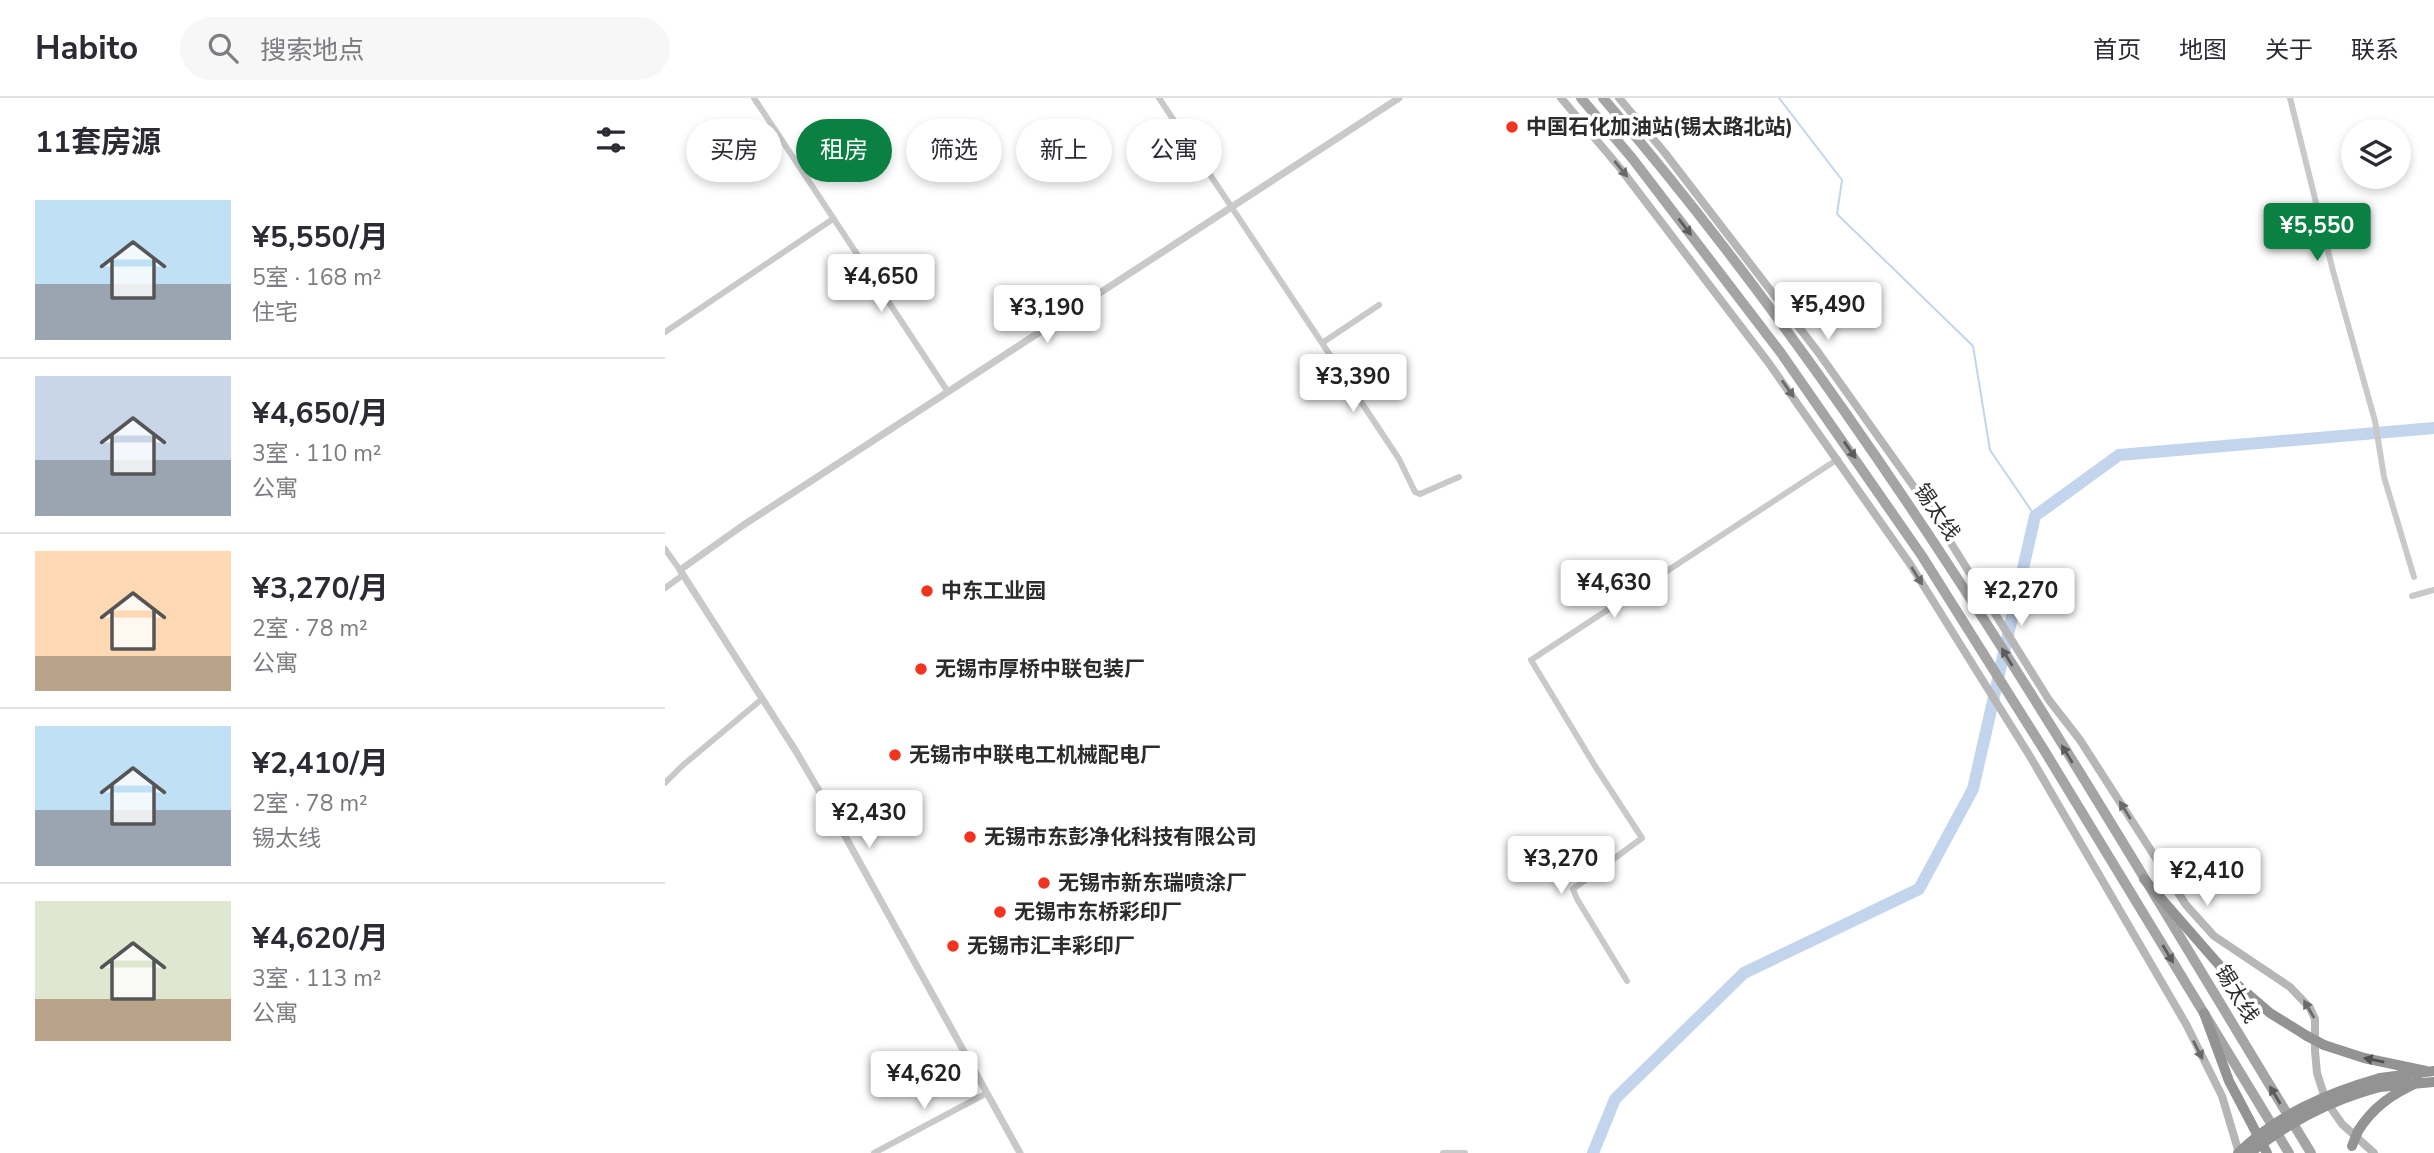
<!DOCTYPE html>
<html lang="zh">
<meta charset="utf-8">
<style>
body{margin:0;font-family:"Nunito Sans","Noto Sans SC",sans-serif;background:#f7f7f7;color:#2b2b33;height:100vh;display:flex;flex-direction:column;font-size:26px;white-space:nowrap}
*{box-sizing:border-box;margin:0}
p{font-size:23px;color:#7c7c81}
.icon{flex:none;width:38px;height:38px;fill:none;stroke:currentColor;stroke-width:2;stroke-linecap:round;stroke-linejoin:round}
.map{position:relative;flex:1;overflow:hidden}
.panel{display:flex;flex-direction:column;background:#fff;width:665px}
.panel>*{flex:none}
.banner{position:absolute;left:21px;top:21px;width:665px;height:63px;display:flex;gap:14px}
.fabs{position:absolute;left:1676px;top:21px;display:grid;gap:14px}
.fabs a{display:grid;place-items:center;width:70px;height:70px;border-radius:50%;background:#fff;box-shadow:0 4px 10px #0003;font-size:35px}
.price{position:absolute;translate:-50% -60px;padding:0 16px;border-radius:7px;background:#fff;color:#222;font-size:23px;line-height:46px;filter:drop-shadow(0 2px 4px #0008)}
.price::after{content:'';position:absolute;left:50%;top:42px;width:21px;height:16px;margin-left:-10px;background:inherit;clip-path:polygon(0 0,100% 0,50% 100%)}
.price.selected{background:#0b8043;color:#fff}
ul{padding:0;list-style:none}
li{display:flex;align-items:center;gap:21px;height:175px;padding:0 35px}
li+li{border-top:2px solid #e1e1e2}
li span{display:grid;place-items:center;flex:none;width:196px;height:140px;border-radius:0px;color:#555}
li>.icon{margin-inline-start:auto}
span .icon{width:84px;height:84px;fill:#fffc;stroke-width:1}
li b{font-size:30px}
h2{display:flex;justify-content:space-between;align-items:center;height:84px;padding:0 35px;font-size:30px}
.tag{padding:0 24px;border-radius:32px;background:#fff;box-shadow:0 4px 10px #0003;font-size:24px;line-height:63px}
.tag.selected{background:#0b8043;color:#fff}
header{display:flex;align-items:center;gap:42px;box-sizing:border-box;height:98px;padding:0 35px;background:#fff;border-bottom:2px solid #e1e1e2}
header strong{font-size:33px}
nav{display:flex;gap:38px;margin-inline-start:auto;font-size:24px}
.search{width:490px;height:63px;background:#f7f7f7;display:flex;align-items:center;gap:18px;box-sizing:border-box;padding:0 24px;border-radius:38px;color:#7c7c81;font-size:26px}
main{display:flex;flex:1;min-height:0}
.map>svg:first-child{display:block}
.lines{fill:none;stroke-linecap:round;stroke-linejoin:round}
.stream{stroke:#c2d5ed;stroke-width:2}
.river{stroke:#c2d5ed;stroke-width:12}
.minor{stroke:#c9c9c9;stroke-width:6}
.tertiary{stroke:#c9c9c9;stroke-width:7}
.secondary{stroke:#b6b6b6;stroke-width:8}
.primary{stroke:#a4a4a4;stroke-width:10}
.motorway{stroke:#939393;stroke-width:10}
.motorway-bridge{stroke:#939393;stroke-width:10}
.oneway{fill:#6a6a6a}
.oneway2{fill:#5c5c5c}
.oneway3{fill:#505050}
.poi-dot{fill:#f2331f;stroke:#fff;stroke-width:2.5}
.labels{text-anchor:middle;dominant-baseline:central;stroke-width:7;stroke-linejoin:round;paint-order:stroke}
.poi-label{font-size:21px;font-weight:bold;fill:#2c2c2c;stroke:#fff;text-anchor:start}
.street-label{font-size:21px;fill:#2c2c2c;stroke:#fff}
</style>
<header>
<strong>Habito</strong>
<div class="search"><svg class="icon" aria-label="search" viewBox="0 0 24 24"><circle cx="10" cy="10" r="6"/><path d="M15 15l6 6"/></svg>搜索地点</div>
<nav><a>首页</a><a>地图</a><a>关于</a><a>联系</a></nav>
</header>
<main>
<section class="panel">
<h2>11套房源<svg class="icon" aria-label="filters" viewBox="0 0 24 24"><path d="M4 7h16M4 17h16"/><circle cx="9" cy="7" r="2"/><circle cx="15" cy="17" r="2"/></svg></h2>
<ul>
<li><span style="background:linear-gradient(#bfe0f5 60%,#9aa5b1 0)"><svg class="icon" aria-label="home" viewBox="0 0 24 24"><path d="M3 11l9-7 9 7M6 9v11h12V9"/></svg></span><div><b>¥5,550/月</b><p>5室 · 168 m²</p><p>住宅</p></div></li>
<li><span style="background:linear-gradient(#c9d6e8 60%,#9aa5b1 0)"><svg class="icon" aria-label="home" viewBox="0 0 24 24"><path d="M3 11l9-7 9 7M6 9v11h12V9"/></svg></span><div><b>¥4,650/月</b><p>3室 · 110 m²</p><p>公寓</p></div></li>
<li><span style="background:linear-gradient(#ffd9b3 75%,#b9a48a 0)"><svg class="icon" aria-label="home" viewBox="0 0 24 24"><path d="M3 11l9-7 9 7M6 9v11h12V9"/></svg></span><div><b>¥3,270/月</b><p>2室 · 78 m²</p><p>公寓</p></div></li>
<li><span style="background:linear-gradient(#bfe0f5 60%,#9aa5b1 0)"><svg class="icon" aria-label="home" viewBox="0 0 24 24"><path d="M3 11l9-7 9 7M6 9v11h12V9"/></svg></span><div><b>¥2,410/月</b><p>2室 · 78 m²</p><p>锡太线</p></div></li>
<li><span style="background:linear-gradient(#dfe7d0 70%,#b9a48a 0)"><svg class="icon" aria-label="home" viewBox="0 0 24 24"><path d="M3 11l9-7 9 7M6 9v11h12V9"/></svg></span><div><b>¥4,620/月</b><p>3室 · 113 m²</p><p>公寓</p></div></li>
</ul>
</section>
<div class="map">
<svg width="1769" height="1055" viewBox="0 0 1769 1055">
<rect width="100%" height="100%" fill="#fff"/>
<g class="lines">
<!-- stream -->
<path class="stream" d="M1114,0L1177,82L1172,116L1308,248L1325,352L1370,418"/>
<!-- river -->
<path class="river" d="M928,1055L950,1001L1079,875L1254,791L1308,691L1370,418L1454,357L1769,330"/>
<!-- minor -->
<path class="minor" d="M89,0L283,294
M494,0L657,245
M1625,0L1668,173L1710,323L1719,379L1749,479
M714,207L657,245L734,361L750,394L755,396L794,379
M0,234L168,121
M0,451L15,472
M0,490L18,477
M1747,498L1769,492
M0,685L17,668L97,601
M962,883L912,801L908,791L977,740L930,668L866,562L1173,361
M209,1055L322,995
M778,1055H800"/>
<!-- tertiary -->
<path class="tertiary" d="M355,1055L174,727L132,655L15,472L77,428L734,0"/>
<!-- secondary -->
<path class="secondary" d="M896,0L955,70L1103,264L1245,466L1366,660L1521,926L1557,998L1574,1055
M954,0L1000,55L1153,254L1264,410L1384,602L1415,642L1521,807L1549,838L1625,889L1645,910L1650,921V953L1652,975L1661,1003L1677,1026L1709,1055"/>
<!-- primary -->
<path class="primary" d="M916,0L967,60L1116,255L1257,458L1379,652L1624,1055
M938,0C1215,322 1425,693 1646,1055"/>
<!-- motorway -->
<path class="motorway" d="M1479,781L1569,884L1605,915L1642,938
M1539,915L1564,983L1602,1055
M1659,947L1699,960L1761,973
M1715,980L1769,973
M1715,989L1769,984
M1693,1033C1708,1009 1727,996 1754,984"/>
<!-- motorway-bridge -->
<path class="motorway-bridge" d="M1642,938L1659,947
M1687,1048L1693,1033
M1573,1055C1614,1016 1662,995 1715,980
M1585,1055C1625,1023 1666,1002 1715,989"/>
</g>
<!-- one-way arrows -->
<defs><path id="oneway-solid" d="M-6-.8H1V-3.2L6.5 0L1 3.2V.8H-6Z" transform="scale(1.75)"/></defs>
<g class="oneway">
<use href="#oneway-solid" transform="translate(956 71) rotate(51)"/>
<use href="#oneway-solid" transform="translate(1123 291) rotate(55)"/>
<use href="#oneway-solid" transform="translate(1252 478) rotate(58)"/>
<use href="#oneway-solid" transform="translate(1460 712) rotate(-122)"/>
<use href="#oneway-solid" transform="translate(1644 911) rotate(-120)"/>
<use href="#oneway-solid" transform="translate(1533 952) rotate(63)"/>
</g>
<g class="oneway2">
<use href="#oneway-solid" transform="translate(1020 129) rotate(52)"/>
<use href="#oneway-solid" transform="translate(1185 352) rotate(55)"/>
<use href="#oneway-solid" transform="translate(1342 559) rotate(-121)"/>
<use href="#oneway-solid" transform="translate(1402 656) rotate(-122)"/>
<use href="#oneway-solid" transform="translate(1503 856) rotate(59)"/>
<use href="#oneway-solid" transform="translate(1610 997) rotate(-121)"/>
</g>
<use class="oneway3" href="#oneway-solid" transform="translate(1709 962) rotate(-168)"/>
<!-- markers -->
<g class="poi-dot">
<circle cx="847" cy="29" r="7"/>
<circle cx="262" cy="493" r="7"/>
<circle cx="256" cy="571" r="7"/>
<circle cx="230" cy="657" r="7"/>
<circle cx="305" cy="739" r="7"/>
<circle cx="379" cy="785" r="7"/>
<circle cx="335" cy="814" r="7"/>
<circle cx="288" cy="848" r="7"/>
</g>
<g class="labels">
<!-- poi labels -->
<g class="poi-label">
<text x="861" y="29">中国石化加油站(锡太路北站)</text>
<text x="276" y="493">中东工业园</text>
<text x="270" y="571">无锡市厚桥中联包装厂</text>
<text x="244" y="657">无锡市中联电工机械配电厂</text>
<text x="319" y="739">无锡市东彭净化科技有限公司</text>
<text x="393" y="785">无锡市新东瑞喷涂厂</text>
<text x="349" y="814">无锡市东桥彩印厂</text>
<text x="302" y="848">无锡市汇丰彩印厂</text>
</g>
<!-- street labels -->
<g class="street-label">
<text transform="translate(1272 414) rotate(56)">锡太线</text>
<text transform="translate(1572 896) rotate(59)">锡太线</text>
</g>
</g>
</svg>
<div class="fabs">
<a><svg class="icon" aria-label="layers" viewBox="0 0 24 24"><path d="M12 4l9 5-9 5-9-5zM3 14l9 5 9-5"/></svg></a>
</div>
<b class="price selected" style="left:1652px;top:165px">¥5,550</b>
<b class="price" style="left:216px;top:216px">¥4,650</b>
<b class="price" style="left:1163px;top:244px">¥5,490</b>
<b class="price" style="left:382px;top:247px">¥3,190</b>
<b class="price" style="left:688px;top:316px">¥3,390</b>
<b class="price" style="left:949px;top:522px">¥4,630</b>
<b class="price" style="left:1356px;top:530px">¥2,270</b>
<b class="price" style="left:204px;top:752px">¥2,430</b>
<b class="price" style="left:896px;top:798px">¥3,270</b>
<b class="price" style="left:1542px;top:810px">¥2,410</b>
<b class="price" style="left:259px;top:1013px">¥4,620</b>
<div class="banner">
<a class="tag">买房</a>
<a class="tag selected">租房</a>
<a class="tag">筛选</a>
<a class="tag">新上</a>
<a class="tag">公寓</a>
</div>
</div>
</main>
